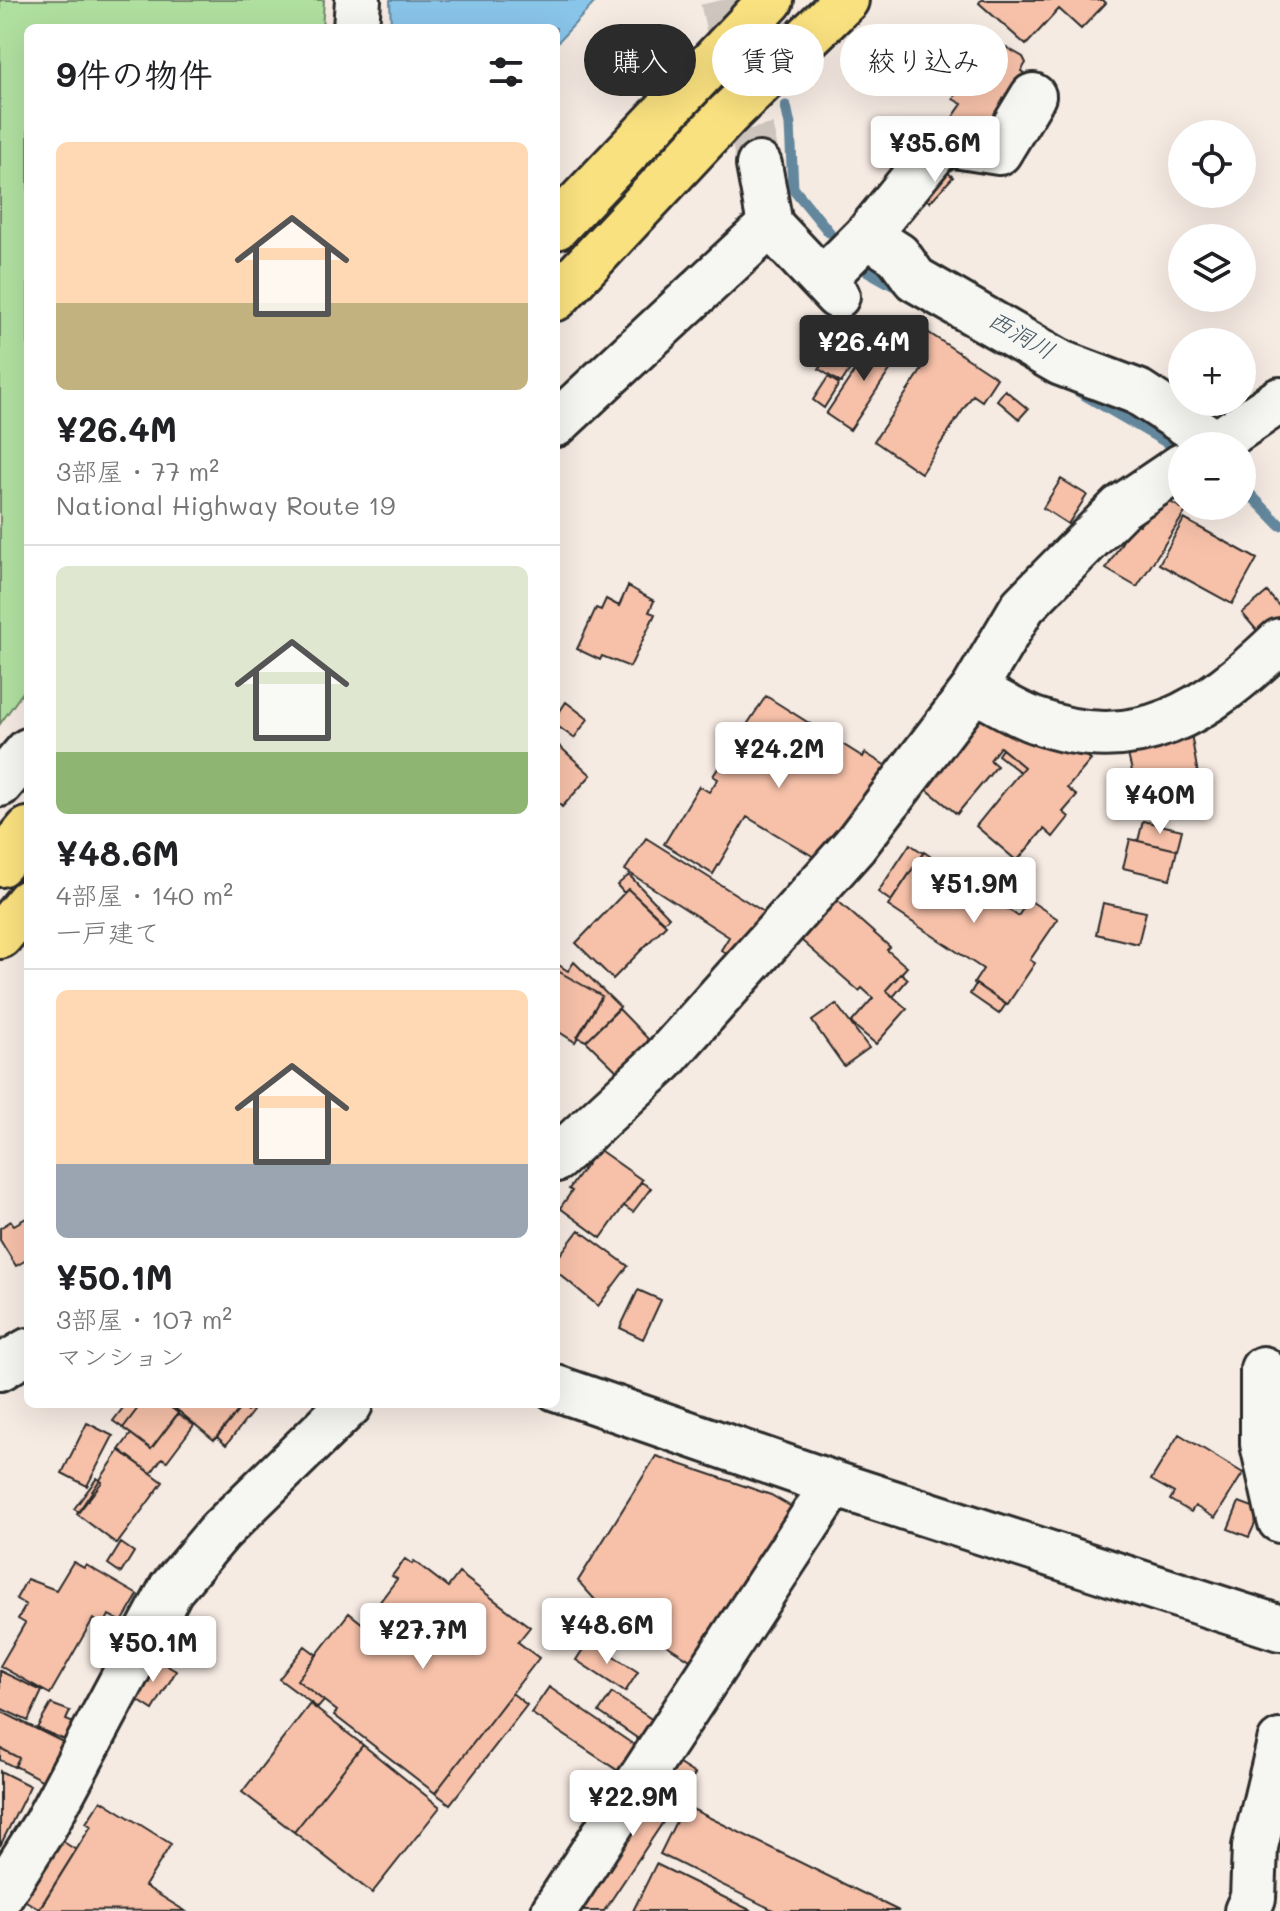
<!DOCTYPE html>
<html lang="ja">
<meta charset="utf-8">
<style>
body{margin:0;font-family:Mali,"Klee One",sans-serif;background:#f2f2f2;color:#202124;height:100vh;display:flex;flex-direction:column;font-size:30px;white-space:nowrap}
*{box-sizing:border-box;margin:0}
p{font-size:26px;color:#757577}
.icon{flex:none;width:44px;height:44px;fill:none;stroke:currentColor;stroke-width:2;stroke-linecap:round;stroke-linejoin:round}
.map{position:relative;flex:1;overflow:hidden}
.side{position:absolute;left:24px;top:24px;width:536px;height:1384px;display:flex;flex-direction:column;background:#fff;border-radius:12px;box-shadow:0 8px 32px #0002}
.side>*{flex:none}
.guide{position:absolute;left:584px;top:24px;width:576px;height:72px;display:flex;gap:16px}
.fabs{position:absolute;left:1168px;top:120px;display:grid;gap:16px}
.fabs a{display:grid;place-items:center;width:88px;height:88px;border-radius:50%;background:#fff;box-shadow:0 8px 32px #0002;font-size:40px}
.price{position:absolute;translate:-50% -68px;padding:0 18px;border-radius:8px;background:#fff;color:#222;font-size:26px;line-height:52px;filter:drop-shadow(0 2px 4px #0008)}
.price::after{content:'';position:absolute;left:50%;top:48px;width:24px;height:18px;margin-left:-12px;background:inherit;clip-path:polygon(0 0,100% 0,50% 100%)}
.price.current{background:#2b2b2b;color:#fff}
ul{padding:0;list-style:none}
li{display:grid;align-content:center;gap:16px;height:424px;padding:0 32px}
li+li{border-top:2px solid #e0e0e0}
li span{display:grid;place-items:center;height:248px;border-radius:12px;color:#555}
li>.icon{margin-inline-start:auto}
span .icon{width:144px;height:144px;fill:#fffc;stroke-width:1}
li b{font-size:34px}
h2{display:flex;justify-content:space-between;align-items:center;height:96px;padding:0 32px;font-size:34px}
.pill{padding:0 28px;border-radius:36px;background:#fff;box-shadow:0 8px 32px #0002;font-size:28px;line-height:72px}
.pill.current{background:#2b2b2b;color:#fff}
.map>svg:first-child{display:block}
.green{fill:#b0e0a0;stroke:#6e8666;stroke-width:2}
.water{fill:#89c4e9;stroke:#63879d;stroke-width:2}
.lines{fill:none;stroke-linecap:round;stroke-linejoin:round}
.stream{stroke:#63879d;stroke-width:11}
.building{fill:#f7c1a9;stroke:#2b2b2b;stroke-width:2}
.minor-tunnel{stroke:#cdc5be;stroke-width:44;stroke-dasharray:44 22;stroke-linecap:butt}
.minor-casing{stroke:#2b2b2b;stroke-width:50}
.highway-casing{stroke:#2b2b2b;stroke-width:50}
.minor{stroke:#f6f6f2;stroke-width:44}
.highway{stroke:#fae180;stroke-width:44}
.labels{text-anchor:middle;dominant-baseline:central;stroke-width:6;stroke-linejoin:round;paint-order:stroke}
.water-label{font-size:24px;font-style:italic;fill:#475964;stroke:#f6f6f2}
</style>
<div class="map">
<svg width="1280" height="1911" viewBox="0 0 1280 1911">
<rect width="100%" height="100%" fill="#f6ebe3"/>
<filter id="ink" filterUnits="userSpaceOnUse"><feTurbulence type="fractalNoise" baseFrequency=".0125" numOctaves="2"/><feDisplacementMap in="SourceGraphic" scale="16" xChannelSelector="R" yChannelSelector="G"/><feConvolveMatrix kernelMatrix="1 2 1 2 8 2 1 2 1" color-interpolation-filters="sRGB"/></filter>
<g filter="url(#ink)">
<!-- green -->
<path class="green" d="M0,0H324L322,28H28V685L0,724Z"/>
<!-- water -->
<path class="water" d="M390,0H597L556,44V28H391Z"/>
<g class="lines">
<!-- stream -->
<path class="stream" d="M786,106L790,125L793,188L829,232
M857,265L905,292
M1076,390L1166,442
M1242,486L1280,525"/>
</g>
<!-- building -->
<path class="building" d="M981,0H1103L1106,3L1081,29L1059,9L1026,45L979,3Z
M993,40L1023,57L1026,63L1021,71L1031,78L989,146L951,120L962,104L953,99Z
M939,165L953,177L930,202L916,191Z
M923,329L997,378L982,401L973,395L921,473L874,441L925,365L907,353Z
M878,336L902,352L850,430L826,414Z
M837,341L859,356L841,383L819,369Z
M828,377L839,384L824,408L813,400Z
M1005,390L1028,409L1019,419L997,400Z
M1061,479L1087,495L1068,524L1043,508Z
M1158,495L1186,511L1137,587L1106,569L1134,522L1140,525Z
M1184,519L1257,559L1232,604L1159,564Z
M628,586L654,601L649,612L655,614L630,667L602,656L600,660L577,649L596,608L601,610L606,599L619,606Z
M1267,592L1280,607V625L1264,639L1242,613Z
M766,696L863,757L865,753L891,769L826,864L747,817L713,874L664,844L699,786L709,792L718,779L713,776Z
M566,702L588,719L574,738L556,725V717Z
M980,707L1072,744L1091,760L1067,788L1077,796L1063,812L1069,817L1053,837L1044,829L1017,861L976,826L1024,767L1000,747L990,760L997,766L957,814L919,783L937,772L963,741L956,736Z
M1191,733L1198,775L1196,781L1178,785L1179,791L1143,799L1140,787L1136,788L1126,746Z
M556,743L591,775L562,807L556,801Z
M1002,749L1024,767L1020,772L998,755Z
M1143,821L1182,830L1177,850L1138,841Z
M646,838L764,912L735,959L721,950L729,937L625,870Z
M1130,839L1177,850L1170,879L1123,868Z
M910,844L923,853L891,901L878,892Z
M924,852L1018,916L1029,900L1058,919L1030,960L1035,963L1007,1005L974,983L983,969L888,906Z
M629,875L669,917L664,922L628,889L624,893L617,885Z
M628,889L666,925L613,979L576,943Z
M830,894L890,947L887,950L907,967L886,990L907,1009L876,1044L851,1023L873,998L862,988L859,991L794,934Z
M1103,903L1146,912L1138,944L1096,934Z
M574,962L620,1007L586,1041L577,1037L602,996L556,970L557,964L568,971Z
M556,970L602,996L575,1042L556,1030Z
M901,973L908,979L893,997L886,990Z
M976,984L1006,1004L999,1014L970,994Z
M836,1004L869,1048L844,1066L812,1021Z
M619,1009L652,1043L620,1074L586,1041Z
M598,1149L642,1180L601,1238L560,1208L572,1191L569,1189Z
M641,1182L651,1188L633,1212L624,1206Z
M28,1217V1259L16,1266L0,1240V1228L11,1221L14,1225Z
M579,1230L628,1266L598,1306L556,1271V1260Z
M638,1290L661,1300L643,1339L620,1328Z
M126,1404H141L123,1428L113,1421Z
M141,1404H166L178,1413L151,1449L123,1428Z
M170,1404H253L247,1411L242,1406L214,1440Z
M242,1406L253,1411L226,1445L217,1437Z
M178,1414L194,1425L167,1461L162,1458L151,1473L119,1450L131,1434L151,1449Z
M87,1423L113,1436L87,1486L62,1473Z
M1179,1434L1243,1473L1215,1518L1195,1506L1191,1512L1170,1500L1174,1493L1151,1480Z
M120,1450L163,1482L117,1544L77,1514Z
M656,1456L771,1495L797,1510L700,1666L596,1601L578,1581Z
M97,1478L102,1482L79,1512L74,1509Z
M1239,1502L1261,1510L1249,1537L1228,1529Z
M121,1543L134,1552L121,1573L108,1564Z
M405,1559L412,1564L414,1561L448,1587L459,1573L530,1627L518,1642L539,1658L435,1793L334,1715L337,1711L297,1680L349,1613L363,1624L397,1579L392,1576Z
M73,1562L84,1568L86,1565L138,1595L122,1622L109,1615L104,1625L93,1619L50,1694L0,1666L25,1623L18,1619L26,1605L16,1599L27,1579L56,1590Z
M589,1640L638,1672L625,1692L576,1660Z
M305,1646L317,1655L297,1680L324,1701L318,1708L279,1679Z
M154,1658L176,1671L153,1710L131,1696Z
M0,1671L42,1691L28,1721L0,1708Z
M549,1687L640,1749L623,1774L531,1713Z
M512,1693L527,1705L450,1804L435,1793Z
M612,1693L659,1724L646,1744L599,1712Z
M51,1704L70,1711L66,1720L79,1725L72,1743L37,1728Z
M310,1704L363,1745L294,1832L242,1792Z
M0,1711L71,1746L51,1785L15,1766L19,1758L0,1748Z
M363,1745L440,1807L372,1893L294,1832Z
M0,1748L19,1758L14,1767L0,1760Z
M668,1757L695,1774L604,1911H567Z
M0,1771L30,1786L0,1846Z
M101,1800L171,1844L145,1886L185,1911L39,1910L91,1826L86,1823Z
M684,1805L899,1911H775L660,1854Z
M59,1839L76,1850L39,1909L21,1898Z
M656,1864L752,1911H633Z"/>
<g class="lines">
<!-- minor-tunnel -->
<path class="minor-tunnel" d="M722,0L759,165"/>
<defs>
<path id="minor" d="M356,28L358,0
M759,165L770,225L837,296
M867,235L898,255L915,279L1061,363L1138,392L1216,443
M822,280L867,235L942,143L999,152L1033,96
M556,424L770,225
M1212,446L1280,400
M974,689C993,699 1013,712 1034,720C1138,759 1207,711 1280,641
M0,784L28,751
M556,1159L662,1061L855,845L974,689L1023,606L1120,508L1182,466
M0,1368L28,1351
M1263,1369V1444L1280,1520
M556,1388L834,1484L1280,1628
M0,1896L45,1825L171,1589L220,1531L350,1404
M554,1911L834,1484
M1247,1911L1253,1898L1255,1847L1280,1742"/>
<path id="highway" d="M556,227L771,0
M556,298L727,115L846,0
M0,864L28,830
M0,936L28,902"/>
</defs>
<!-- minor casing -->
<use href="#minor" class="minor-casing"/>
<!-- highway casing -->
<use href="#highway" class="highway-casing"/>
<!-- minor -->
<use href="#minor" class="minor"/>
<!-- highway -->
<use href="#highway" class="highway"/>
</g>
</g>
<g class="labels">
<!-- water labels -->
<g class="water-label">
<text transform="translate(1022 334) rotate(30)">西洞川</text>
</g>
</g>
</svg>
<div class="fabs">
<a><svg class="icon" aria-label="locate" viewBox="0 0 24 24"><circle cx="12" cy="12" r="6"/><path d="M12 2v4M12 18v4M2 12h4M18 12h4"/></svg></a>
<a><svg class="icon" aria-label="layers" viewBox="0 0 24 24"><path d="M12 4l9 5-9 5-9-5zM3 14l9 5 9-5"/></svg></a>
<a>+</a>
<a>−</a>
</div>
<b class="price" style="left:935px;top:184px">¥35.6M</b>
<b class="price current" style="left:864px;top:383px">¥26.4M</b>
<b class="price" style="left:779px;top:790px">¥24.2M</b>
<b class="price" style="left:1160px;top:836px">¥40M</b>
<b class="price" style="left:974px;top:925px">¥51.9M</b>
<b class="price" style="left:607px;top:1666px">¥48.6M</b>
<b class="price" style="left:423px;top:1671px">¥27.7M</b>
<b class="price" style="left:153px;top:1684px">¥50.1M</b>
<b class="price" style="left:633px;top:1838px">¥22.9M</b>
<div class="guide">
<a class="pill current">購入</a>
<a class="pill">賃貸</a>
<a class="pill">絞り込み</a>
</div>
<section class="side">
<h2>9件の物件<svg class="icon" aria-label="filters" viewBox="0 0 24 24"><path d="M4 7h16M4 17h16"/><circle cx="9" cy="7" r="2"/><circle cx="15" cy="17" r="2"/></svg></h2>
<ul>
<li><span style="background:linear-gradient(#ffd9b3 65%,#c2b280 0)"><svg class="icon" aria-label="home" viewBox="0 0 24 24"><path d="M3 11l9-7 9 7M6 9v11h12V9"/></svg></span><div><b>¥26.4M</b><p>3部屋 · 77 m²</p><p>National Highway Route 19</p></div></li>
<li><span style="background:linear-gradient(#dfe7d0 75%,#8fb573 0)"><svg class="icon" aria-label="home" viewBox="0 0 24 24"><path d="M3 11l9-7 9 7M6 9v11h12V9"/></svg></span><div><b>¥48.6M</b><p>4部屋 · 140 m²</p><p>一戸建て</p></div></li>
<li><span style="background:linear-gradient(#ffd9b3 70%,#9aa5b1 0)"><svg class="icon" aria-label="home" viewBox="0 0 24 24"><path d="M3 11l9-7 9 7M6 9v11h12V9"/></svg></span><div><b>¥50.1M</b><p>3部屋 · 107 m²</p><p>マンション</p></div></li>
</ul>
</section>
</div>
